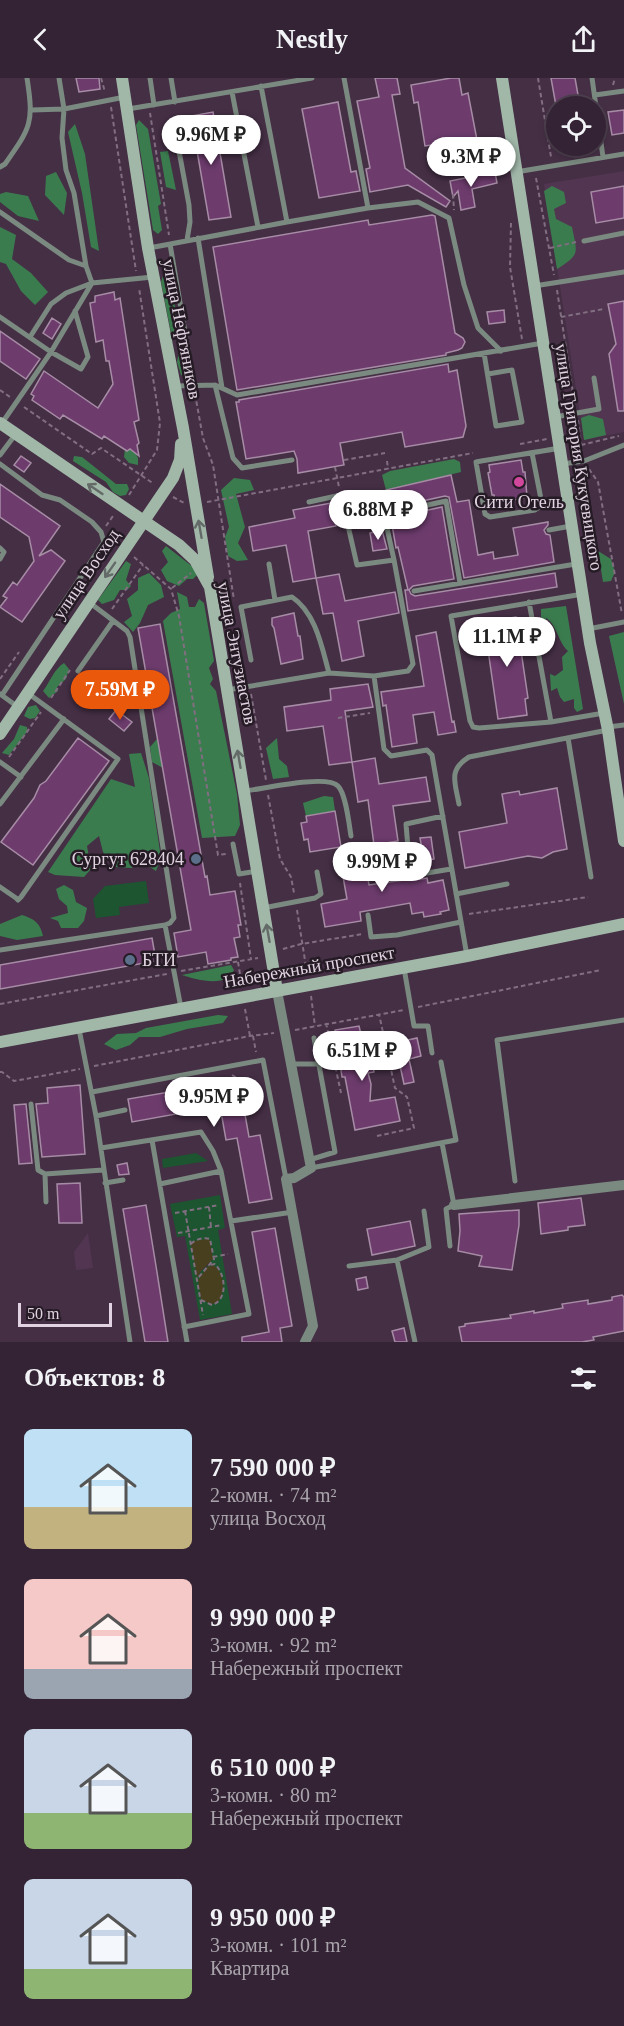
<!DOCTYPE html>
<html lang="ru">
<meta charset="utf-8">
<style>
body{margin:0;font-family:"Times New Roman",serif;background:#3f2f40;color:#f1f3f6;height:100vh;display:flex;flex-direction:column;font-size:22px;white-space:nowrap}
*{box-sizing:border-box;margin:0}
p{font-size:20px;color:#a9a4ac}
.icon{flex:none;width:33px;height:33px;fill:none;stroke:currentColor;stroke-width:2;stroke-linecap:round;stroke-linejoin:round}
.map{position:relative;height:1264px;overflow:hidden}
.side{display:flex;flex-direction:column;background:#342334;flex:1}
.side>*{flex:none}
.tools{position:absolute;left:546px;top:18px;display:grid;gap:12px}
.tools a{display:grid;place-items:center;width:60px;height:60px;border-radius:50%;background:#342334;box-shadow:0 3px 9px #0003,0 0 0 2px #4e404f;font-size:30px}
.scale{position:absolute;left:18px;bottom:15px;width:94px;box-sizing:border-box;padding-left:6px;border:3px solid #e1d3e1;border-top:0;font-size:16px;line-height:21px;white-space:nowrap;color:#e1d3e1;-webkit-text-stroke:4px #251b25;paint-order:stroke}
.price{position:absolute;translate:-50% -51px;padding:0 14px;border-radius:21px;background:#fff;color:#222;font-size:20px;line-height:39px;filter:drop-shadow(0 2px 3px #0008)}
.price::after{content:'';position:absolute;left:50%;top:36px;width:18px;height:14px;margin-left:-9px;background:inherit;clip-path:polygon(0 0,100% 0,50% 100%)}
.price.on{background:#ea580c;color:#fff}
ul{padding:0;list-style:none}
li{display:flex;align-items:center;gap:18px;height:150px;padding:0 24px}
li span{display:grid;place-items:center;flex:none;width:168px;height:120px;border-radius:9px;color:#555}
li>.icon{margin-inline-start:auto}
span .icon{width:72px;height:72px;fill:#fffc;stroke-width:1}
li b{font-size:26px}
h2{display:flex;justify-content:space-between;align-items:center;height:72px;padding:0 24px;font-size:26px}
header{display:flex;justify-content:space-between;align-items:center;height:78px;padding:0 24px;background:#342334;font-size:27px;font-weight:700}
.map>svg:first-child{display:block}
.built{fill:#523651}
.green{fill:#1c5530;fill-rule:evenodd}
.forest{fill:#3b7c4f}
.sand{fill:#483f1f}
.building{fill:#6d3c6d;stroke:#a78ca6;stroke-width:1.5}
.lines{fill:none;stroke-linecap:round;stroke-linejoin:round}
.path{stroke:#816e81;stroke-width:2;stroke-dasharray:4.5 3;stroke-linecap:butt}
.lane{stroke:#7b8a80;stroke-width:5}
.street{stroke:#7b8a80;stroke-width:10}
.secondary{stroke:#a1b8a9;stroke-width:12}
.oneway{stroke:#636a67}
.hotel-dot{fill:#d1479c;stroke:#251b25;stroke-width:2}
.service-dot{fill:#5c6f8a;stroke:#251b25;stroke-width:2}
.labels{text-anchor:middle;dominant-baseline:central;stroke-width:5;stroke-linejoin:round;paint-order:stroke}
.street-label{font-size:18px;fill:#e1d3e1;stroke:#251b25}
.poi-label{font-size:18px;fill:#e1d3e1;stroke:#251b25}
</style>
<header><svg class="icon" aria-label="back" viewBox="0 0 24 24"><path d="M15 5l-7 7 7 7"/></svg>Nestly<svg class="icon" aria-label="share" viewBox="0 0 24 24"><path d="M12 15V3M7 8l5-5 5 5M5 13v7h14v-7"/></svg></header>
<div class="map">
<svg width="624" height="1264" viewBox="0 0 624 1264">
<rect width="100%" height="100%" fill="#452f45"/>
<!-- built -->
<path class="built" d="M624,93V354L584,362L544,106Z
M88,1155L93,1190L76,1192L74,1174Z"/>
<!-- green -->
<path class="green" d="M146,803L149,825L119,829L120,837L96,840L93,821L105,808Z
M196,1075L208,1083L163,1090L162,1081Z
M220,1117L225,1150L218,1152L232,1236L200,1242L185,1158L177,1159L170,1126ZM192,1166L210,1186L201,1193L198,1199Z"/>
<!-- forest -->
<path class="forest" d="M139,42L148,51L161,126L158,128L162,152L158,156L153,152L136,47Z
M75,46L85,76L99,173L91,169L82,115L68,54Z
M168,73L176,112L166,109L160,74Z
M56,94L67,115L64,137L45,117L46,98Z
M552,108L564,114L566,125L554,131L556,141L572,149C577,175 581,176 557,191L544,113Z
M6,114L28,118L39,143L18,138L0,124V116Z
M0,149L16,157L12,181L31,195L48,214L35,227L21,213L6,186L0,184Z
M163,198L170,201L181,261L172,260L161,204Z
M179,274L185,275L189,300L181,297L177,284Z
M589,337L603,341L606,357L584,362L581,340Z
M125,371H133L138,380V387L129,385L124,379Z
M74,378L82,379L116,406H127L129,411L126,417L120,418L113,414L106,404L73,383Z
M454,381L460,384L461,394L386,412L382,397L390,393Z
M234,400L250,402L254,412L236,416L245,449L238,465L248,482L237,483L228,478L225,459L229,449L221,412Z
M166,468L193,489L197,497L193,501H187L179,508L167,503L161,492L168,484L162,473Z
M598,473L611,481L615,494L611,503L603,504Z
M126,483L131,486L126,502L131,508L127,512H120L114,522L102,526L98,522Z
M149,495L161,507L164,519L148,527L140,545L133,554L124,544L132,538L127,521L138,512V500Z
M177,514L187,519L189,529H195L199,521L204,525L214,583L209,590L213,601L210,606L216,613L237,716L240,747L235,758L202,760L163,543L171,535L180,531Z
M566,528L583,631L577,634L574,630V621L564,624L560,619L557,610L551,613L550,596L555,598L563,592L562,579L568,573C558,564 557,547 546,540L545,552L541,542V531Z
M624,554V626L609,558Z
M64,585L69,591L66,601L57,609L58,613L49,620L43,613C50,604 54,591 64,585Z
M146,599L151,628L143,623L140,606Z
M125,606L131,607L134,628L122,623L120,614Z
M85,609L92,614H102L106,618L104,627L96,630L79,617Z
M36,627L40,633L35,640L30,641L24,638L28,629Z
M20,647L27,649V654L9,677L2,675L14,661Z
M277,660L279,681L287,688L289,699L273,701L266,670Z
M157,661L163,690L152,684L150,669Z
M141,675L149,700L161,780L156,793L147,787L144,772L132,790L114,789L103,774L99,758L87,768L91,791L84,799L55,797L48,794L111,701L135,709L129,676Z
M324,718L333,719L335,733L306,738L303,725Z
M64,807L73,812L76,824L87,830L84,843L78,850H61L58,843L50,840L68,835L67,828L59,821L56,811Z
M22,837C35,841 40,845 43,858L17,862L0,858V846Z
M231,887L234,892C232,895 230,898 227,900C215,907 194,901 182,897Z
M218,937L228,938L223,945L187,951L160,959H139L130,967L116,972L104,966L117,956L136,955L146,950Z"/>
<!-- sand -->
<path class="sand" d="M207,1161L210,1162L213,1181L201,1193L197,1200L191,1166L194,1163Z
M213,1187C225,1194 226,1214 218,1224L212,1226L201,1222L198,1202L207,1189Z"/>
<!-- building -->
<path class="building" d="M76,0H99L100,11L79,14Z
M375,0H397L400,16L392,17L405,90L450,123L446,129L408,107L370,114L366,91L370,90L357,23L379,19Z
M451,0H459L462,17L468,15L477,62L484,61L486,71L439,79L437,66L425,68L418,24L414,25L411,7Z
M551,0H575L580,28H556Z
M338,24L351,94L356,93L360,113L319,120L302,31Z
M624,32V55L612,57L608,34Z
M213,34L231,139L209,142L191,38Z
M495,94L497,105L472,111L475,129L461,132L458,113L453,119L450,103Z
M624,108V140L596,145L591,114Z
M432,137L435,138L455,255L463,260L465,264L462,270L458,272L446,275V277L237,312L213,169L368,142L369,147Z
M114,214L115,222L120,220L134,311L139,342L134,344L139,365L137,367L139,378L130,371L127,373L104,358L102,361L63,337L60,341L32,322L34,318L31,316L44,293L98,330L113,306L109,283H106L103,262L96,264L90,225L95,224V218Z
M624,223V333H618L609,276L616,266L608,226Z
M504,232L505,244L489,246L487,234Z
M52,240L61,246L52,261L43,255Z
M0,253L40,281L26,301L0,283Z
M448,286L449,294L457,292L466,348L463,359L405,369L402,354L340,365L344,387L298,395L297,381L294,373L246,381L236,324H239V322Z
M21,378L31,385L24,394L14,387Z
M521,382L523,394H525L527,419L496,426L494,417H492L488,395L490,394L489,387Z
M451,397L457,424L469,422L478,477L493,474L494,481L518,477L513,450L548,444V447L544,452L546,456L550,457L554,484L464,500L449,419L445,418L395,429L391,434L393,438L396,439L442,429L454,501L413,508L409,512L411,516L415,518L555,495L557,509L408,533L405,512H408L398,469L396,470L386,412Z
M0,406L60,448L39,478L51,472L65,483L22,544L0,529L7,520L3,518L13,504L17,507L34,483L29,459L0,439Z
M331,425L336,448L308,453L316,500L293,504L286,467L253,473L249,449L295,440L293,432Z
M382,452L387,471L373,473L370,455Z
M339,496L345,523L395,514L399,535L358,543L364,578L342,583L333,535L323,536L316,500Z
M294,535L298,558H300L303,581L281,586L274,550L272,547V540Z
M516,539L528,620L525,621L527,637L498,641L484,544Z
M160,546L205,799L207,798L210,817L235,813L241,847H238L240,859L234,860L238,879L231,880V882L208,886L206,874L178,879L174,855L191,852L138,550Z
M436,554L452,644L454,643L456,654L438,657L434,634L413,637L417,665L392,669L386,627L383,628L381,614L424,608L416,558Z
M368,606L373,629L345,633L352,684L329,687L323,648L287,653L284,629L331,622L330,611Z
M116,632L132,644L124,653L109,641Z
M78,660L109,683L33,787L1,764L34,720L40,707L46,703Z
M375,680L379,706L426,699L430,723L393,728L398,763L374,767L368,722L358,724L352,684Z
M557,710L567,771L553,774L542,780L528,778L465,790L459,754L507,745L502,716L519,713L520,717Z
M335,733L341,769L310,774L308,761L304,762L301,745L307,744L306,738Z
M431,759L434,781L424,783L420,760Z
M363,772L369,807L403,802L400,787L424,783L425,790L412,793L410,796L411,800L415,802L427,800L428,805L443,802L449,832L440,834L441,836L424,839L423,834L412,836L410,825L360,834L361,843L325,849L321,826L347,821L339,776Z
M152,860L156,883L0,911V887Z
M359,948L365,973L370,972L374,994L368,995L371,1006L370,1023L395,1019L400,1043L355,1052L345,999H342L335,952Z
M417,960L421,978L409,981L414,1004L404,1006L399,983L394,984L390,966Z
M216,1006L218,1018L241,1014L249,1059L260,1057L272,1121L249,1125L237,1060L226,1062L220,1028L132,1044L128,1021Z
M80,1007L85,1076L42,1079L36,1026L48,1025L47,1010Z
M26,1026L32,1085L19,1086L14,1027Z
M127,1085L129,1096L119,1097L117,1087Z
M80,1105L82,1145H59L57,1106Z
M581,1120L585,1147L568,1149V1152L541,1156L538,1125Z
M146,1127L156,1188L168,1264H145L123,1131Z
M519,1132V1147L512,1192L479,1188L482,1178L458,1173L460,1153L459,1136Z
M410,1143L415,1168L372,1177L367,1151Z
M275,1150L292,1248L280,1250L282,1264H242V1259L269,1254L252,1154Z
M366,1199L368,1210L358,1212L356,1201Z
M622,1217L624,1219V1253L593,1259L594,1262L582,1264H462L459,1249L465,1248V1246L511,1240L510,1237L534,1233V1235L563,1230L562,1226L588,1222V1226L612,1222V1219Z
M404,1250L407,1264H395L392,1253Z"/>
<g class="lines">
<!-- path -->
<path class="path" d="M101,0L105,14
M538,0L551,79
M613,7L615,0
M111,29L136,193
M150,35L169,157
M536,100L554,197
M453,116L454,132
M511,145L510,189L522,261
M550,170L576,164
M557,212L575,328
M561,239L604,231
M0,312L10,319
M195,316L203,360L213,387L234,522
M24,329L92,376L101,370L154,406
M578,342L582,375
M571,358L580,357
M520,366L547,361
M581,367L619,358
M344,382L385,375
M387,383L388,391
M335,389L339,409
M589,391L598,404L622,536
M129,417L157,372L160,345L139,210
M173,419L184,425
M207,424L473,375
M106,448L113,438
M134,479L171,511L179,538L218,777L226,776
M172,510L191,495
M112,531L143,487
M0,601L19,574
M251,616L266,702
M51,620L70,592
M338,640L370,635
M9,679L41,634
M268,717L280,781L291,799L294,815
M240,805L251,881
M297,832L307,895
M469,836L588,819
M283,871L301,866L363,856
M238,884L242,908
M181,893L258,880
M311,918L315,948
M0,926L167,896
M418,929L601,892
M245,931L250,958
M326,945L341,1015
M295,952L404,932
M253,958L256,974
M94,988L250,958L274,955
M0,994H2L14,1003L80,991
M232,997L260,1014
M377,1058L414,1050L407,1019L395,1010L379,936
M209,1129L211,1149
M185,1133L203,1237
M175,1135L219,1127
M178,1155L222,1147
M191,1166C195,1161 205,1159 210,1161L214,1181L198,1200
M213,1179L228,1176
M201,1222L212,1227C228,1222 226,1197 215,1186L210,1187"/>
<!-- lane -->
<path class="lane" d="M150,0L154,27
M171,0L175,24
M344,0L368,130
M592,0L603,79
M261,8L287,144
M232,14L258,149
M595,17L624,13
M128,31L312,0
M32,32L64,31L125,19
M174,46L189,127L190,144L187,162
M0,89L5,86C31,49 34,45 27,0
M516,94L624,76
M0,134L69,182L86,188L74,115L66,92L62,60L64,31L59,0
M198,160L222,310
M584,163L624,155
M170,166L194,307
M149,170L287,144L368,130L418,124L449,140L464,207L478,250L501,273
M534,208L624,194
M0,239L51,274L81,291L88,279L75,233
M30,259L51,226L66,215L92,205L86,188
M484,275L496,348L522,344L512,292L488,296
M215,307L233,380L242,390L292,382
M176,308L215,307L237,317L543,265
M555,339L599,331L594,300
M2,345L51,274L92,205L153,199
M532,375L541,421V428L535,432L490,439L485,436L476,384C504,379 532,375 560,370
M0,377L15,357
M0,386L42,417L60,422L92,444L101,454L104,464L2,617
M562,386L584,383L624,367
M309,424L341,417L357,487L394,482
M396,434L446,423L460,505
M347,444L382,439L385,441L394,482L413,586L408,593L374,598
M549,452L571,448
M0,470L4,474L0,481
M269,486L275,522
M414,513L576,486
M583,516L451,538L470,643L473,649L479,650L551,644L604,635
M529,524L551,644
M588,551L624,544
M251,582L241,529L292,519C316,535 322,570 329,595
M78,593L113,543
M227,612L329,595L374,598L384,671L391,678L427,672L432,677L467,878
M0,616L18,629
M608,649L624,647
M568,660L591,799
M0,684L21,699
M245,713C262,711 327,696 338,708C346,716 349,746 351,758
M0,726L64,641
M459,726C455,704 448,692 469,679L608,652
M233,766L239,796L257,793
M382,776L408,770L406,746L443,738
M415,797L451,791
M0,809L16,820L18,822L21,819L118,681L29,616
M456,816L507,806
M263,830L315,820L321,816L317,794
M368,837L371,859L397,857L461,844
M165,847L181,930
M0,872L165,847L170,845L174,840L130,559L127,553L90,525
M404,890L414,948H428L432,975
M79,951L96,1038L130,1264
M291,986H319
M92,1014L263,982L286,1101
M31,1026L38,1092L45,1096L103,1092
M96,1038L125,1032
M152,1062L187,1264
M442,1065L454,1127L446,1131L450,1168
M101,1070L201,1054L213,1073L221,1093L249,1236L184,1249
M309,1082L335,1074L314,960
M311,1090L456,1062L441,984
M45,1096L46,1124
M515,1103L497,962L624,942
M105,1105L123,1102
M160,1106L221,1093
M231,1143L293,1134
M397,1182L415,1264
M349,1188L397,1182L429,1169L424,1133"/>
<!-- street -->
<path class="street" d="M277,913L311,1090L294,1100L286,1101L313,1248L305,1264
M454,1127L624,1107"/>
<!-- secondary -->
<path class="secondary" d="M122,0L148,170L183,350L208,499
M502,0L590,565L608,652L624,763
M0,345L179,467L195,482L210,509L277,913
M0,656L173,400L180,382L181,366
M0,964L467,878L624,846"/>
</g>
<!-- one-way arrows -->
<defs><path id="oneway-shaft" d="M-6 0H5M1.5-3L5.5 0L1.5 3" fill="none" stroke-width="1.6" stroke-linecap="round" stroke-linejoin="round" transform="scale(1.5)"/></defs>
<g class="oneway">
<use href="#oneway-shaft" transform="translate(95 411) rotate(-146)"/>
<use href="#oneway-shaft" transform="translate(200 451) rotate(-100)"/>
<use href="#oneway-shaft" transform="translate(110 492) rotate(125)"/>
<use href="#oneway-shaft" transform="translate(239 681) rotate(-100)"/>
<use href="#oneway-shaft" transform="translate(268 855) rotate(-100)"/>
</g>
<!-- markers -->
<circle class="hotel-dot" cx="519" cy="404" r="6"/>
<g class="service-dot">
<circle cx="196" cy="781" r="6"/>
<circle cx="130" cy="882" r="6"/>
</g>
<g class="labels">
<!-- street labels -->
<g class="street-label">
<text transform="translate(182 251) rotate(79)">улица Нефтяников</text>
<text transform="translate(579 379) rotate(81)">улица Григория Кукуевицкого</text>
<text transform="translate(86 496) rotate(-56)">улица Восход</text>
<text transform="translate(237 575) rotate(79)">улица Энтузиастов</text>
<text transform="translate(309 889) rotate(-10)">Набережный проспект</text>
</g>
<!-- poi labels -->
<g class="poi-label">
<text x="519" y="424">Сити Отель</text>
<text x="184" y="781" text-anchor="end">Сургут 628404</text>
<text x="142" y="882" text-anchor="start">БТИ</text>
</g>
</g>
</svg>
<div class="tools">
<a><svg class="icon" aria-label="locate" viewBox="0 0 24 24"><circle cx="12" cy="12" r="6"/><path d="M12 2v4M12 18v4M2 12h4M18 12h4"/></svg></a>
</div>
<div class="scale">50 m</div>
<b class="price" style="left:211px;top:88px">9.96M ₽</b>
<b class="price" style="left:471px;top:110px">9.3M ₽</b>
<b class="price" style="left:378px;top:463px">6.88M ₽</b>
<b class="price" style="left:507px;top:590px">11.1M ₽</b>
<b class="price on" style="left:120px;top:643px">7.59M ₽</b>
<b class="price" style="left:382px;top:815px">9.99M ₽</b>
<b class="price" style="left:362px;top:1004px">6.51M ₽</b>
<b class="price" style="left:214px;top:1050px">9.95M ₽</b>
</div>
<section class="side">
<h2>Объектов: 8<svg class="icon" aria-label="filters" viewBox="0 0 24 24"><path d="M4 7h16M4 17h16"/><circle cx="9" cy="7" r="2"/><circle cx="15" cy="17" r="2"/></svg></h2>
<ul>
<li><span style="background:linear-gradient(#bfe0f5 65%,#c2b280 0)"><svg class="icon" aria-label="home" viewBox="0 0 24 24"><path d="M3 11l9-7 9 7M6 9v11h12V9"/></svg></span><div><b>7 590 000 ₽</b><p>2-комн. · 74 m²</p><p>улица Восход</p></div></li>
<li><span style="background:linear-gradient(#f6c9c9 75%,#9aa5b1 0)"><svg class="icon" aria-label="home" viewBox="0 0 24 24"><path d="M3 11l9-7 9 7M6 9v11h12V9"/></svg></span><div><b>9 990 000 ₽</b><p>3-комн. · 92 m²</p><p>Набережный проспект</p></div></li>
<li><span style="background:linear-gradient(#c9d6e8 70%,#8fb573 0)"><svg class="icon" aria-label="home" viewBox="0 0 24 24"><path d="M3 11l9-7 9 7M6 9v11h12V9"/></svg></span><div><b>6 510 000 ₽</b><p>3-комн. · 80 m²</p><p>Набережный проспект</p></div></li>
<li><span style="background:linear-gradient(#c9d6e8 75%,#8fb573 0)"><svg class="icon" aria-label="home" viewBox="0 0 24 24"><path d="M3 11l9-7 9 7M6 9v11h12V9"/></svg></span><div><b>9 950 000 ₽</b><p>3-комн. · 101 m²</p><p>Квартира</p></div></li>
</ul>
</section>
